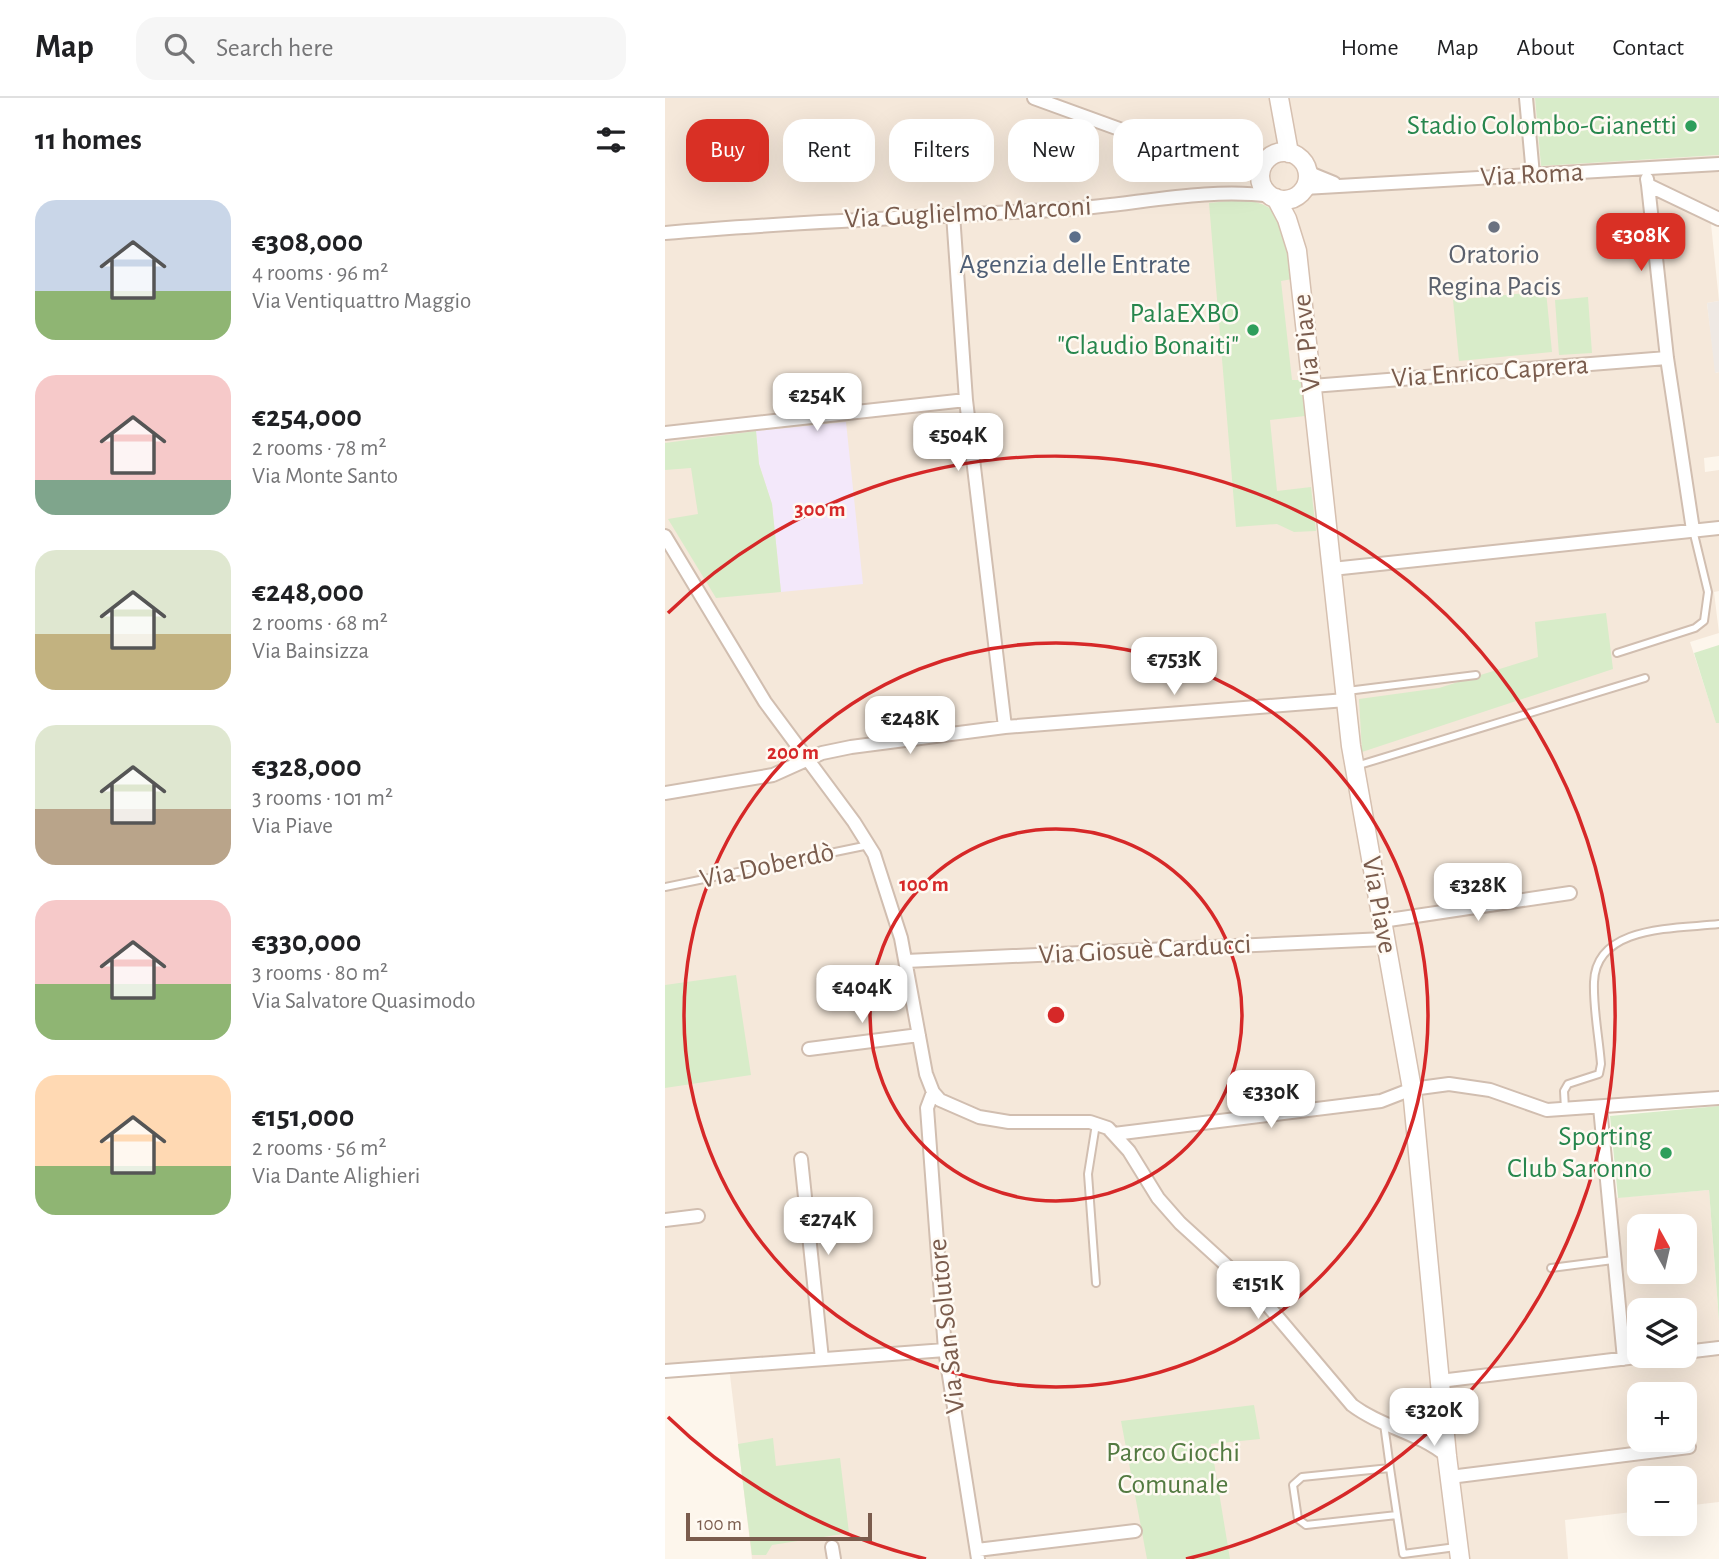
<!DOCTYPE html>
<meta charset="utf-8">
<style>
body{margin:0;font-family:"Alegreya Sans",sans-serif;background:#f6f6f6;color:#202124;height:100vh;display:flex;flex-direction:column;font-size:26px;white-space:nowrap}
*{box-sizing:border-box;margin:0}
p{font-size:23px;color:#757577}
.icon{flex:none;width:38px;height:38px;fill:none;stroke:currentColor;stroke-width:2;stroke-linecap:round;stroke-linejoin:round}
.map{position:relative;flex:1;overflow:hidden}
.sheet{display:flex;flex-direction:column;background:#fff;width:665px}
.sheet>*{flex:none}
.top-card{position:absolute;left:21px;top:21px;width:665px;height:63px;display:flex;gap:14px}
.needle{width:46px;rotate:352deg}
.controls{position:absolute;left:962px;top:1116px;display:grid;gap:14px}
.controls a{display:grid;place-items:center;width:70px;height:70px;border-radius:14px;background:#fff;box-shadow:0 7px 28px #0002;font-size:35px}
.scale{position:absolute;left:21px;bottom:18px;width:186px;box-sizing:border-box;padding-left:7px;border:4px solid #7a5c4d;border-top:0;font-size:19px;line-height:24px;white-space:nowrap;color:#7a5c4d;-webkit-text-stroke:5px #fffaf3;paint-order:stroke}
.price{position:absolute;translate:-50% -60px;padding:0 16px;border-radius:14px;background:#fff;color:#222;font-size:23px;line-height:46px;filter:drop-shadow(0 2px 4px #0008)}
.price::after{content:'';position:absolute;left:50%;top:42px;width:21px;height:16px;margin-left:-10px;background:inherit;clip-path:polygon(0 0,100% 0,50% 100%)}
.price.active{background:#d93025;color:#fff}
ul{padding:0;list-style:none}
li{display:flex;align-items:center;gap:21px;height:175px;padding:0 35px}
li span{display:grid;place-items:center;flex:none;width:196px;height:140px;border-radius:21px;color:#555}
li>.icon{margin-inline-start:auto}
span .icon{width:84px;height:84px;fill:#fffc;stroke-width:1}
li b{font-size:30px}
h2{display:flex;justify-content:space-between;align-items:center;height:84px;padding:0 35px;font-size:30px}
.tag{padding:0 24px;border-radius:21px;background:#fff;box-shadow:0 7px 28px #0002;font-size:24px;line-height:63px}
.tag.active{background:#d93025;color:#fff}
header{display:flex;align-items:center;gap:42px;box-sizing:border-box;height:98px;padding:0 35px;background:#fff;border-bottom:2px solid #e0e0e0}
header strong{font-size:33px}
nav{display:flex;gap:38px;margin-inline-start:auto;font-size:24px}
.search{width:490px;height:63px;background:#f6f6f6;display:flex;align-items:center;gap:18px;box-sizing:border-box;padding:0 24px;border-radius:21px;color:#757577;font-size:26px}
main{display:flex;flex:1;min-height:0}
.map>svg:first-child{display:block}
.residential{fill:#f5e8da;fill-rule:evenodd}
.industrial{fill:#efe9e4}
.education{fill:#f3e8fa}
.green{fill:#d8ecc9}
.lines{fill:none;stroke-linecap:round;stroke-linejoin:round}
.lane-casing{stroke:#d1beb0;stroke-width:10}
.street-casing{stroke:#d1beb0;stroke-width:16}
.secondary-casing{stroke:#d6c0b0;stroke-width:21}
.lane{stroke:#fff;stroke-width:6}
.street{stroke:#fff;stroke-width:12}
.secondary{stroke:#fff;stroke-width:18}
.ring{fill:none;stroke:#d62828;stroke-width:3.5}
.leisure-dot{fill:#2e9e5b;stroke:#fffaf3;stroke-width:2.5}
.worship-dot{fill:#6b7280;stroke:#fffaf3;stroke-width:2.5}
.service-dot{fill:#5c6f8a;stroke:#fffaf3;stroke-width:2.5}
.labels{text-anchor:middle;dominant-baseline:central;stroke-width:5;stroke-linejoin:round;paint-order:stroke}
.leisure-label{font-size:28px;fill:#27864d;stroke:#fffaf3;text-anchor:end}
.street-label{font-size:28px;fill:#7a5c4d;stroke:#fffaf3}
.worship-label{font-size:28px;fill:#5b616d;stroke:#fffaf3}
.service-label{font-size:28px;fill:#4e5e75;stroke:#fffaf3}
.park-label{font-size:28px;fill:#537a41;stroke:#fffaf3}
.centre{fill:#d62828;stroke:#fffaf3;stroke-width:3.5}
.ring-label{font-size:21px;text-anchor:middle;font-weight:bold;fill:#d62828;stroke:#fffaf3;stroke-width:5;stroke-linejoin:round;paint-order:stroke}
</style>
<header>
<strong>Map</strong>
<div class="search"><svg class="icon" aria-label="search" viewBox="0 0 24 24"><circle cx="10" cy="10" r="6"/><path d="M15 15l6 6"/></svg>Search here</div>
<nav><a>Home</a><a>Map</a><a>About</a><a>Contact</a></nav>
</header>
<main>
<section class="sheet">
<h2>11 homes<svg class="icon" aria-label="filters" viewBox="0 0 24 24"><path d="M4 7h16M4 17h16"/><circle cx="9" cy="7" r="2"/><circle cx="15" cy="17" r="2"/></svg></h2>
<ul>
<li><span style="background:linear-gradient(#c9d6e8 65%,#8fb573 0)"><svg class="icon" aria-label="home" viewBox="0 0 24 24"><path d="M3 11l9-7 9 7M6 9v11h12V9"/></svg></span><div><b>€308,000</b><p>4 rooms · 96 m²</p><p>Via Ventiquattro Maggio</p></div></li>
<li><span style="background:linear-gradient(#f6c9c9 75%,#7fa58c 0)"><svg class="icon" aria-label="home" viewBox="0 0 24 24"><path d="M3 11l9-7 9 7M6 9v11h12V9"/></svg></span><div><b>€254,000</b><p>2 rooms · 78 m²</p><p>Via Monte Santo</p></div></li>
<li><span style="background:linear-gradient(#dfe7d0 60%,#c2b280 0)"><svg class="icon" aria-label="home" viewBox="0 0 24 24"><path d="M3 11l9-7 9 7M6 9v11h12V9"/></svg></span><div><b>€248,000</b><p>2 rooms · 68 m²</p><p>Via Bainsizza</p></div></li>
<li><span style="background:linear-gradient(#dfe7d0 60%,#b9a48a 0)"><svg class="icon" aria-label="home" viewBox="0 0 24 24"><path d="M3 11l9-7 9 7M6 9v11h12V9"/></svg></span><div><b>€328,000</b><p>3 rooms · 101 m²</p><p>Via Piave</p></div></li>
<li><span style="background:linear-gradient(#f6c9c9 60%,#8fb573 0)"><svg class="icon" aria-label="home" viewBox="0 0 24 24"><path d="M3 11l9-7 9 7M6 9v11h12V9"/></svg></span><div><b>€330,000</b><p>3 rooms · 80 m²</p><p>Via Salvatore Quasimodo</p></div></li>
<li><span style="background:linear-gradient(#ffd9b3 65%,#8fb573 0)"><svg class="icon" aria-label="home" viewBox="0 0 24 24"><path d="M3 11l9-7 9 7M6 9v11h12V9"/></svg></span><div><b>€151,000</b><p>2 rooms · 56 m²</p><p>Via Dante Alighieri</p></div></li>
</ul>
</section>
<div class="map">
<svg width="1054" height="1461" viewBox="0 0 1054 1461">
<rect width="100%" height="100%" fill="#fdf6ec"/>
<!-- residential -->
<path class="residential" d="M0,0H870L876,68L1054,57V129L1046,126L1054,203L1042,205L1051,275L1054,274V358L1039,360L1040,374L1054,372V493L1049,494L1054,535L1025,544L1051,624L1054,625V994L929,1005L936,1101L1044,1092L1054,1223V1404L1020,1408V1381H975V1413L900,1422L903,1461H87L64,1269L0,1273ZM975,1129H1020V1174H975ZM975,1213H1020V1258H975ZM975,1297H1020V1342H975Z"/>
<!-- industrial -->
<path class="industrial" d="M1054,203V274L1050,275L1042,205Z"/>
<!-- education -->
<path class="education" d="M181,324L198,486L116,494L107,406L94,366L91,333Z"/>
<!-- green -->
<path class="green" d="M870,0H1054V57L876,68Z
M574,102C626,104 623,140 627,181L616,183L627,282H636L640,318L605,322L612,393L646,389L651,433L629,434L612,426L571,429L544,105Z
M881,193L887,254L794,263L788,202Z
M923,199L927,255L894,257L890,202Z
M91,333L94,366L107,406L116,494L51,500L3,421L33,416L26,370L0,372V345Z
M941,515L948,571L697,654L694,601L774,590L873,559L870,524Z
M1054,547V625H1051L1029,555Z
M71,877L86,977L0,990V887Z
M1054,1008V1223L1044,1092L953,1100L945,1018Z
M589,1307L595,1341L546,1346L565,1461H482L456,1323Z
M108,1340L111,1368L175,1360L184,1435L107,1447L101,1457H87L73,1346Z"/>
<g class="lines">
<defs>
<path id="lane" d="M952,555L1030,530L1039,523L1043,494L1028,432
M682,593L811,577
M691,668L980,580
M0,789L204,747
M900,1011L899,993L903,986L934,976L936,966C934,939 928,911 929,884C931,826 1013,831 1054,826
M431,1026L423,1076L431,1185
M886,1170L948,1162
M719,1326L725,1370L637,1379L628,1387L633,1421L641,1427L732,1417L738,1456L791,1449
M725,1370L732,1417"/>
<path id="street" d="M369,0L545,64L571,71H596
M861,0L868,77
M642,74L669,85
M982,81L983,87L1054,121
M983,87L1002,260L1028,432
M639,90L1054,66
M288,116L301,302L340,629
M0,135C135,123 269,119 404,111C470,107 540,89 606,98
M647,288L1002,260
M0,335L301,302
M0,438L100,604L189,724L209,756L236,840L261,976L268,994L275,1002L314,1019L344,1024H425L443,1030L464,1053L493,1100L515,1125L594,1197L687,1307C716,1329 753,1334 782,1358
M667,471L1054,430
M0,695L108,677L157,655L186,649L340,629L681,602
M717,823L905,795
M241,863L720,841
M144,951L254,937
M268,994L262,1010L280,1252L313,1461
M935,1009L959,1261
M449,1036L716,1003L747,991L784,986L825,992L882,1012L1054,1000
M136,1061L157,1261
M0,1122L33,1118
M1020,1254L1054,1250
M0,1273L280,1252
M775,1283L980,1258
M785,1379L1024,1349
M167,1449L169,1461
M312,1452L470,1433"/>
<path id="secondary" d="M614,0L624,55
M595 78a24 24 0 1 1 48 0a24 24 0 1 1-48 0Z
M611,100L622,121L632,153L686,648L747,991L782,1358L795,1461"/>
</defs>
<!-- lane casing -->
<use href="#lane" class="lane-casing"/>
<!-- street casing -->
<use href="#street" class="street-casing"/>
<!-- secondary casing -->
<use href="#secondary" class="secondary-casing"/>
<!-- lane -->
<use href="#lane" class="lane"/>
<!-- street -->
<use href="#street" class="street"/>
<!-- secondary -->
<use href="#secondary" class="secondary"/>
</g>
<!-- distance rings -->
<g class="ring">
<circle cx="391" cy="917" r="186"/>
<circle cx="391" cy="917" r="372"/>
<path d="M261 1461A559 559 0 0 1 3 1319M3 515A559 559 0 1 1 521 1461"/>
</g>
<!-- markers -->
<g class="leisure-dot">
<circle cx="1026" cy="28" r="7"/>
<circle cx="588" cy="232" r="7"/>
<circle cx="1001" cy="1055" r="7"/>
</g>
<circle class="worship-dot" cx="829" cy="129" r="7"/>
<circle class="service-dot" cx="410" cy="139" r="7"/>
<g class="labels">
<!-- leisure labels -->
<g class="leisure-label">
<text x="1012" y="28">Stadio Colombo-Gianetti</text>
<text x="574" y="216">PalaEXBO<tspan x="574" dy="32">"Claudio Bonaiti"</tspan></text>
<text x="987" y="1039">Sporting<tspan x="987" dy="32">Club Saronno</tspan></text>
</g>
<!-- street labels -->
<g class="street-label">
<text transform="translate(867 77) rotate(-3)">Via Roma</text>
<text transform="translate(303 115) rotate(-3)">Via Guglielmo Marconi</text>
<text transform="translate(642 245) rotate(-96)">Via Piave</text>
<text transform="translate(825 274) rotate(-4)">Via Enrico Caprera</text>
<text transform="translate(102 768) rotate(-12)">Via Doberdò</text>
<text transform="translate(714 807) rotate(80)">Via Piave</text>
<text transform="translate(480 852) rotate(-3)">Via Giosuè Carducci</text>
<text transform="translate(282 1228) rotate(-96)">Via San Solutore</text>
</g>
<!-- worship labels -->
<g class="worship-label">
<text x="829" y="157">Oratorio<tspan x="829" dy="32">Regina Pacis</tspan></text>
</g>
<!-- service labels -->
<g class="service-label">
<text x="410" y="167">Agenzia delle Entrate</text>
</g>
<!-- park labels -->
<g class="park-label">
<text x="508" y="1355">Parco Giochi<tspan x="508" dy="32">Comunale</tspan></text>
</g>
</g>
<circle cx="391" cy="917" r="10" class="centre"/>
<g class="ring-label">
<text x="155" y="418">300 m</text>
<text x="128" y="661">200 m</text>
<text x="259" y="793">100 m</text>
</g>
</svg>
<div class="controls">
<a><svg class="needle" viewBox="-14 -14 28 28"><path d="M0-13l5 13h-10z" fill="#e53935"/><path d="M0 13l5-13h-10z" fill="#757577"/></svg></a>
<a><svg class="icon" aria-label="layers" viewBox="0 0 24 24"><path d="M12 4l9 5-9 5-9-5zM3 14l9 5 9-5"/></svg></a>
<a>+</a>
<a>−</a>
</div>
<div class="scale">100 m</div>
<b class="price active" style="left:976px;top:175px">€308K</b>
<b class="price" style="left:152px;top:335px">€254K</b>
<b class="price" style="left:293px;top:375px">€504K</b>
<b class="price" style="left:509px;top:599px">€753K</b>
<b class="price" style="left:245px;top:658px">€248K</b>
<b class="price" style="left:813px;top:825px">€328K</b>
<b class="price" style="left:197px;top:927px">€404K</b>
<b class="price" style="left:606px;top:1032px">€330K</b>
<b class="price" style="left:163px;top:1159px">€274K</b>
<b class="price" style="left:593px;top:1223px">€151K</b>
<b class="price" style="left:769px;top:1350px">€320K</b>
<div class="top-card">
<a class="tag active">Buy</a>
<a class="tag">Rent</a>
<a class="tag">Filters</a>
<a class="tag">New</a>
<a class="tag">Apartment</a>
</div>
</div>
</main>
